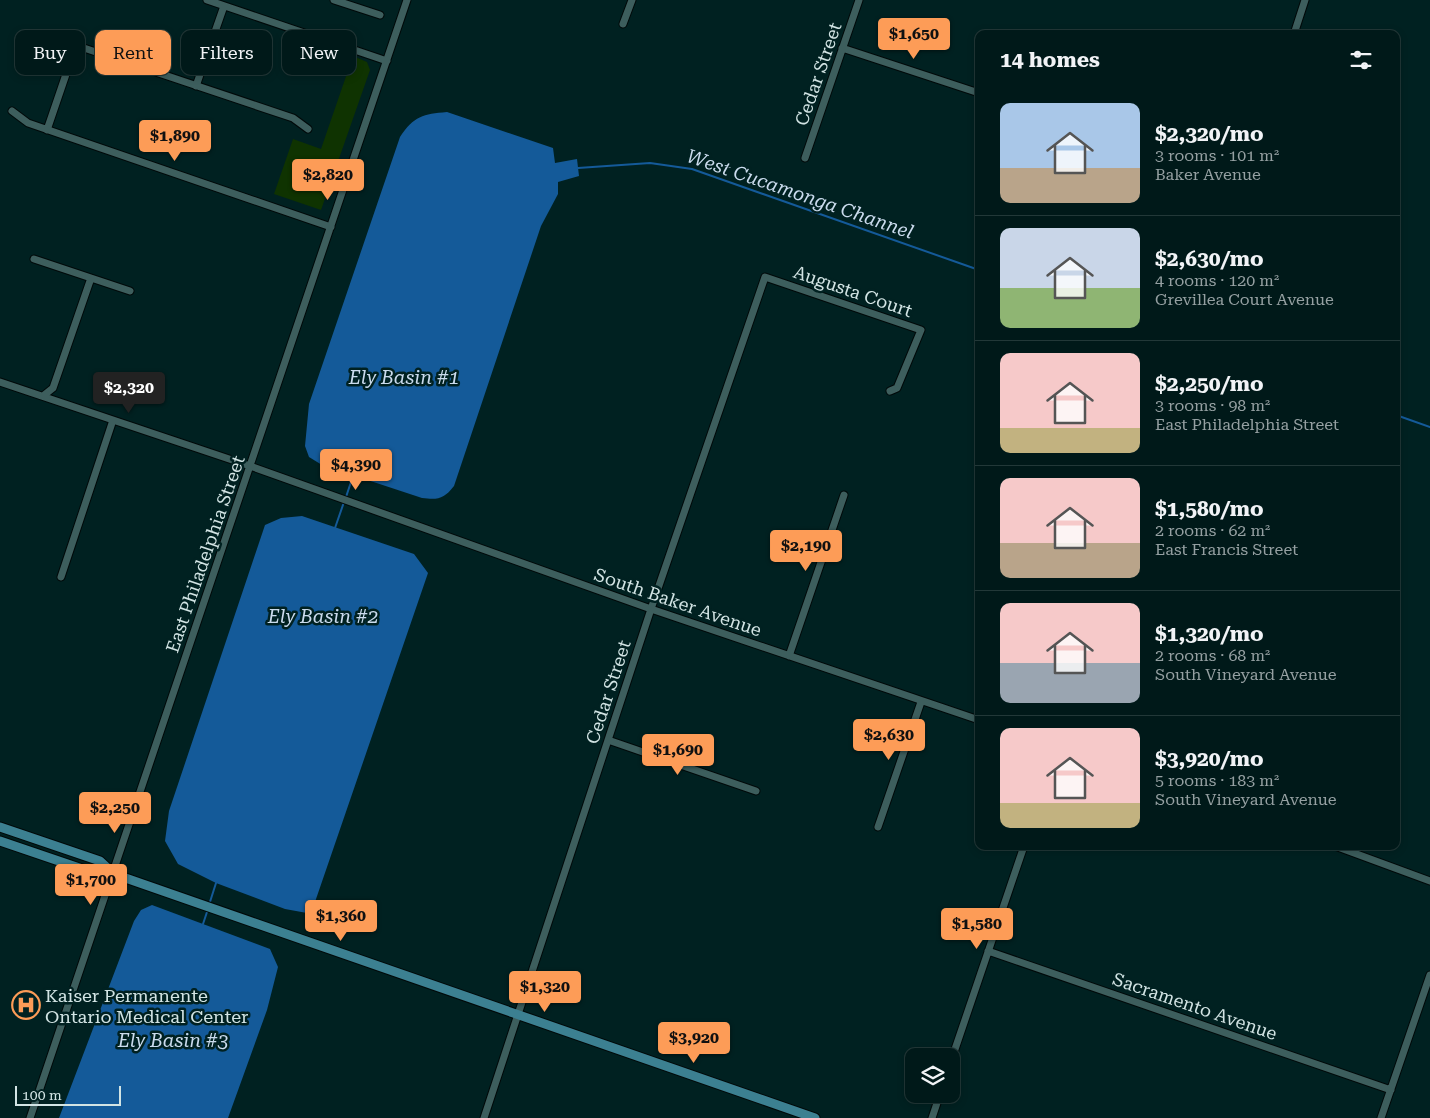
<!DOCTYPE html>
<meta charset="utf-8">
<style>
body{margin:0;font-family:"Roboto Serif",serif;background:#0e2626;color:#f1f3f6;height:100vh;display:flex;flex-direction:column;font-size:19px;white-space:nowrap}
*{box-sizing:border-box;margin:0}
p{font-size:16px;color:#95a0a2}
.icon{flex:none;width:28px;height:28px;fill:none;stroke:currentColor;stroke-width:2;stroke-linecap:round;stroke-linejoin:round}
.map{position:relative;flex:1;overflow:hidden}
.drawer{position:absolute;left:975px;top:30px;width:425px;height:820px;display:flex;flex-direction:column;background:#001919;border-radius:10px;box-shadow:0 2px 8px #0003,0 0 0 1px #223838}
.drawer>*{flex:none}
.guide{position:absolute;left:15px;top:30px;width:475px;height:45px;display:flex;gap:10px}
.buttons{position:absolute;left:905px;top:1048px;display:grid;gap:10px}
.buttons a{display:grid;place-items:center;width:55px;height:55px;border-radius:10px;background:#001919;box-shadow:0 2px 8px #0003,0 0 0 1px #223838;font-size:25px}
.scale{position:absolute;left:15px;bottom:12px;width:106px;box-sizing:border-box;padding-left:5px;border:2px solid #d2e4e4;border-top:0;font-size:14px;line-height:18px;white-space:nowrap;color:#d2e4e4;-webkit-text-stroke:4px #002121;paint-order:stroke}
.price{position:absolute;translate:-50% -42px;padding:0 11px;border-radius:5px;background:#fd9c57;color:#111;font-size:16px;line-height:32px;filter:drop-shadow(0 1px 2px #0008)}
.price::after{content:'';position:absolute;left:50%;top:30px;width:15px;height:11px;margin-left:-8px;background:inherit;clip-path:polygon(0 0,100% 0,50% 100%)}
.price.current{background:#222;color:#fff}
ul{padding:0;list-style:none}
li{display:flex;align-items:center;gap:15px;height:125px;padding:0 25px}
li+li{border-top:1px solid #223838}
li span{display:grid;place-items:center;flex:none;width:140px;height:100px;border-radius:10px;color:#555}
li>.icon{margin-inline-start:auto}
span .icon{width:60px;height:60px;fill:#fffc;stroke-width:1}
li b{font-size:21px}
h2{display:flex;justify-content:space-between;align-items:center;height:60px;padding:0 25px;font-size:21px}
.pill{padding:0 18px;border-radius:10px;background:#001919;box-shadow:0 2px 8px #0003,0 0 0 1px #223838;font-size:18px;line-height:45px}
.pill.current{background:#fd9c57;color:#111}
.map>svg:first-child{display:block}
.green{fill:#0f3301}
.water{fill:#145a99}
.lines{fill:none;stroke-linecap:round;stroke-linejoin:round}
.stream{stroke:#145a99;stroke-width:2}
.minor-casing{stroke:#000909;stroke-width:9}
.major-casing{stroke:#000909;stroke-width:11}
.minor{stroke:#3d5e5d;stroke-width:7}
.major{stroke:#3c8091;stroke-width:9}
.labels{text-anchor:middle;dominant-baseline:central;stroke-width:5;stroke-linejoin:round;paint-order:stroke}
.street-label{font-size:18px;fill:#d2e4e4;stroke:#002121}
.poi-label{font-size:18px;fill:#d2e4e4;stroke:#002121;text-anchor:start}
.water-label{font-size:19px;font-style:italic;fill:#cadbed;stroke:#002121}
</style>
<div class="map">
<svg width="1430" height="1118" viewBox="0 0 1430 1118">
<rect width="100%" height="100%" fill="#002121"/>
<!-- green -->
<path class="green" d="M353,56L367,62L370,70L321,210L274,194L293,139L321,149Z"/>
<!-- water -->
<path class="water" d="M447,112L553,148L555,163L577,159L579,176L558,182V194L541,226L454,486C444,499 438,500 422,498L322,465L309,457L305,446L309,404L400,137C414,116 423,114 447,112Z
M302,516L414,554L428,573L315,902L307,913L285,909L216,883L178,864L165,841L169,811L265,525L281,518Z
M152,905L270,949L278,967L267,1010L228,1118H59L134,921L141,910Z"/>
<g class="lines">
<!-- stream -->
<path class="stream" d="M578,168L650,163L692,169L979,270
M1396,415L1430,427
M346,497L353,476
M335,528L344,502
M209,905L216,883
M203,924L208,909"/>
<defs>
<path id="minor" d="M207,0L387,61
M334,0L380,15
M623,24L632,0
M1294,34L1305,0
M37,38H54L293,118L308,129
M842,48L979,93
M196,86L224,6
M12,111L28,123L331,227
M47,130L76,45
M805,158L859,0
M34,259L130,291
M0,382L250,466L651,609L979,720
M43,396L53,388L91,278
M61,577L113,420
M789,656L844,495
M608,740L756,791
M878,827L921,702
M1335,846L1430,881
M988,951L1391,1090
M951,1061L1024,846
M30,1118L407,0
M484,1118L651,609L765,277L921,330L897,388L890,391
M932,1118L940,1094
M1381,1118L1430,975"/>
<path id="major" d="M0,827L100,861L114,874
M0,841L97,874H114L815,1118"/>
</defs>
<!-- minor casing -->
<use href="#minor" class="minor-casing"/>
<!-- major casing -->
<use href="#major" class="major-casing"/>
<!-- minor -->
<use href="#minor" class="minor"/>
<!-- major -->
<use href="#major" class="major"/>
</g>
<!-- icons -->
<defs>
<symbol id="hospital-ring" viewBox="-11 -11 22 22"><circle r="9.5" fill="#002121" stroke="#fd9c57" stroke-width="1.5"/><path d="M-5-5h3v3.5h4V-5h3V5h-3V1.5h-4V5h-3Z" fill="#fd9c57"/></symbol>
</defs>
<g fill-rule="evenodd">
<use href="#hospital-ring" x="10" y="989" width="32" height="32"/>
</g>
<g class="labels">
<!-- street labels -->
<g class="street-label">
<text transform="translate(818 74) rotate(-71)">Cedar Street</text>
<text transform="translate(853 291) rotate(19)">Augusta Court</text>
<text transform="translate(205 554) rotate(-71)">East Philadelphia Street</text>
<text transform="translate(678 602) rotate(19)">South Baker Avenue</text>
<text transform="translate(608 692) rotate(-72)">Cedar Street</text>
<text transform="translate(1195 1006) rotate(19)">Sacramento Avenue</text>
</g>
<!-- poi labels -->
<g class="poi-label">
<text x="45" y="995">Kaiser Permanente<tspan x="45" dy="21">Ontario Medical Center</tspan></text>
</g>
<!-- water labels -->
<g class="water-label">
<text transform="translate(800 194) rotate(19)">West Cucamonga Channel</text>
<text x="404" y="377">Ely Basin #1</text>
<text x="323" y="616">Ely Basin #2</text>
<text x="173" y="1040">Ely Basin #3</text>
</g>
</g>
</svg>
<div class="buttons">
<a><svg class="icon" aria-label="layers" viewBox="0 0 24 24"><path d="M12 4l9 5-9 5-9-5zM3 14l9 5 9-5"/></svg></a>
</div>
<div class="scale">100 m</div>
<b class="price" style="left:914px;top:60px">$1,650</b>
<b class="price" style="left:175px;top:162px">$1,890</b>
<b class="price" style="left:328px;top:201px">$2,820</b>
<b class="price current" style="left:129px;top:414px">$2,320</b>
<b class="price" style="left:356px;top:491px">$4,390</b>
<b class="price" style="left:806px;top:572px">$2,190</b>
<b class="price" style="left:889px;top:761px">$2,630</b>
<b class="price" style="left:678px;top:776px">$1,690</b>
<b class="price" style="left:115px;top:834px">$2,250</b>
<b class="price" style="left:91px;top:906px">$1,700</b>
<b class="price" style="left:341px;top:942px">$1,360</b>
<b class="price" style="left:977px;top:950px">$1,580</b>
<b class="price" style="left:545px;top:1013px">$1,320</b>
<b class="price" style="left:694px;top:1064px">$3,920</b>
<div class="guide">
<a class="pill">Buy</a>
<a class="pill current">Rent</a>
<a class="pill">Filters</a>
<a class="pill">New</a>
</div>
<section class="drawer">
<h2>14 homes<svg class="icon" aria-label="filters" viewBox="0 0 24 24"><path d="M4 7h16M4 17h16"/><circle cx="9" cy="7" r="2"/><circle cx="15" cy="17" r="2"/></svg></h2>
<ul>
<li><span style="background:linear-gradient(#a9c7e8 65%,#b9a48a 0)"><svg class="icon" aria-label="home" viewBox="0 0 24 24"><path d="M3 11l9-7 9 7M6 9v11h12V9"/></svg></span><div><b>$2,320/mo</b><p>3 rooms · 101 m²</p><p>Baker Avenue</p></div></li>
<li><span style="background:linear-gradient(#c9d6e8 60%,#8fb573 0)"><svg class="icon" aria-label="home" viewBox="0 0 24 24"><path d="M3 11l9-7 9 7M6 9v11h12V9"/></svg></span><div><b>$2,630/mo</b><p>4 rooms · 120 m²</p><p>Grevillea Court Avenue</p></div></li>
<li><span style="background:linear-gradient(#f6c9c9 75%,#c2b280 0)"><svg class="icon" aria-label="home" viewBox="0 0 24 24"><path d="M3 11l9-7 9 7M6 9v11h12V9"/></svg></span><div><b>$2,250/mo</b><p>3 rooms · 98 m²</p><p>East Philadelphia Street</p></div></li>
<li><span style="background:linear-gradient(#f6c9c9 65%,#b9a48a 0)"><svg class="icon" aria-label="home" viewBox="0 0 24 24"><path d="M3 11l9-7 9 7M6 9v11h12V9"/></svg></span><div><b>$1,580/mo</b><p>2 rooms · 62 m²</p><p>East Francis Street</p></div></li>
<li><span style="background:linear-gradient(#f6c9c9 60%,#9aa5b1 0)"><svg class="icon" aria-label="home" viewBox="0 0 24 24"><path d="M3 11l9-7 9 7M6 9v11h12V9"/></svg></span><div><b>$1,320/mo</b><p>2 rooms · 68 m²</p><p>South Vineyard Avenue</p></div></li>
<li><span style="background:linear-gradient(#f6c9c9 75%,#c2b280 0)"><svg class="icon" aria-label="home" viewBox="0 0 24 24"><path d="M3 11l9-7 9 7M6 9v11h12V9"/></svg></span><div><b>$3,920/mo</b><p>5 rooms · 183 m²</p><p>South Vineyard Avenue</p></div></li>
</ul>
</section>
</div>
